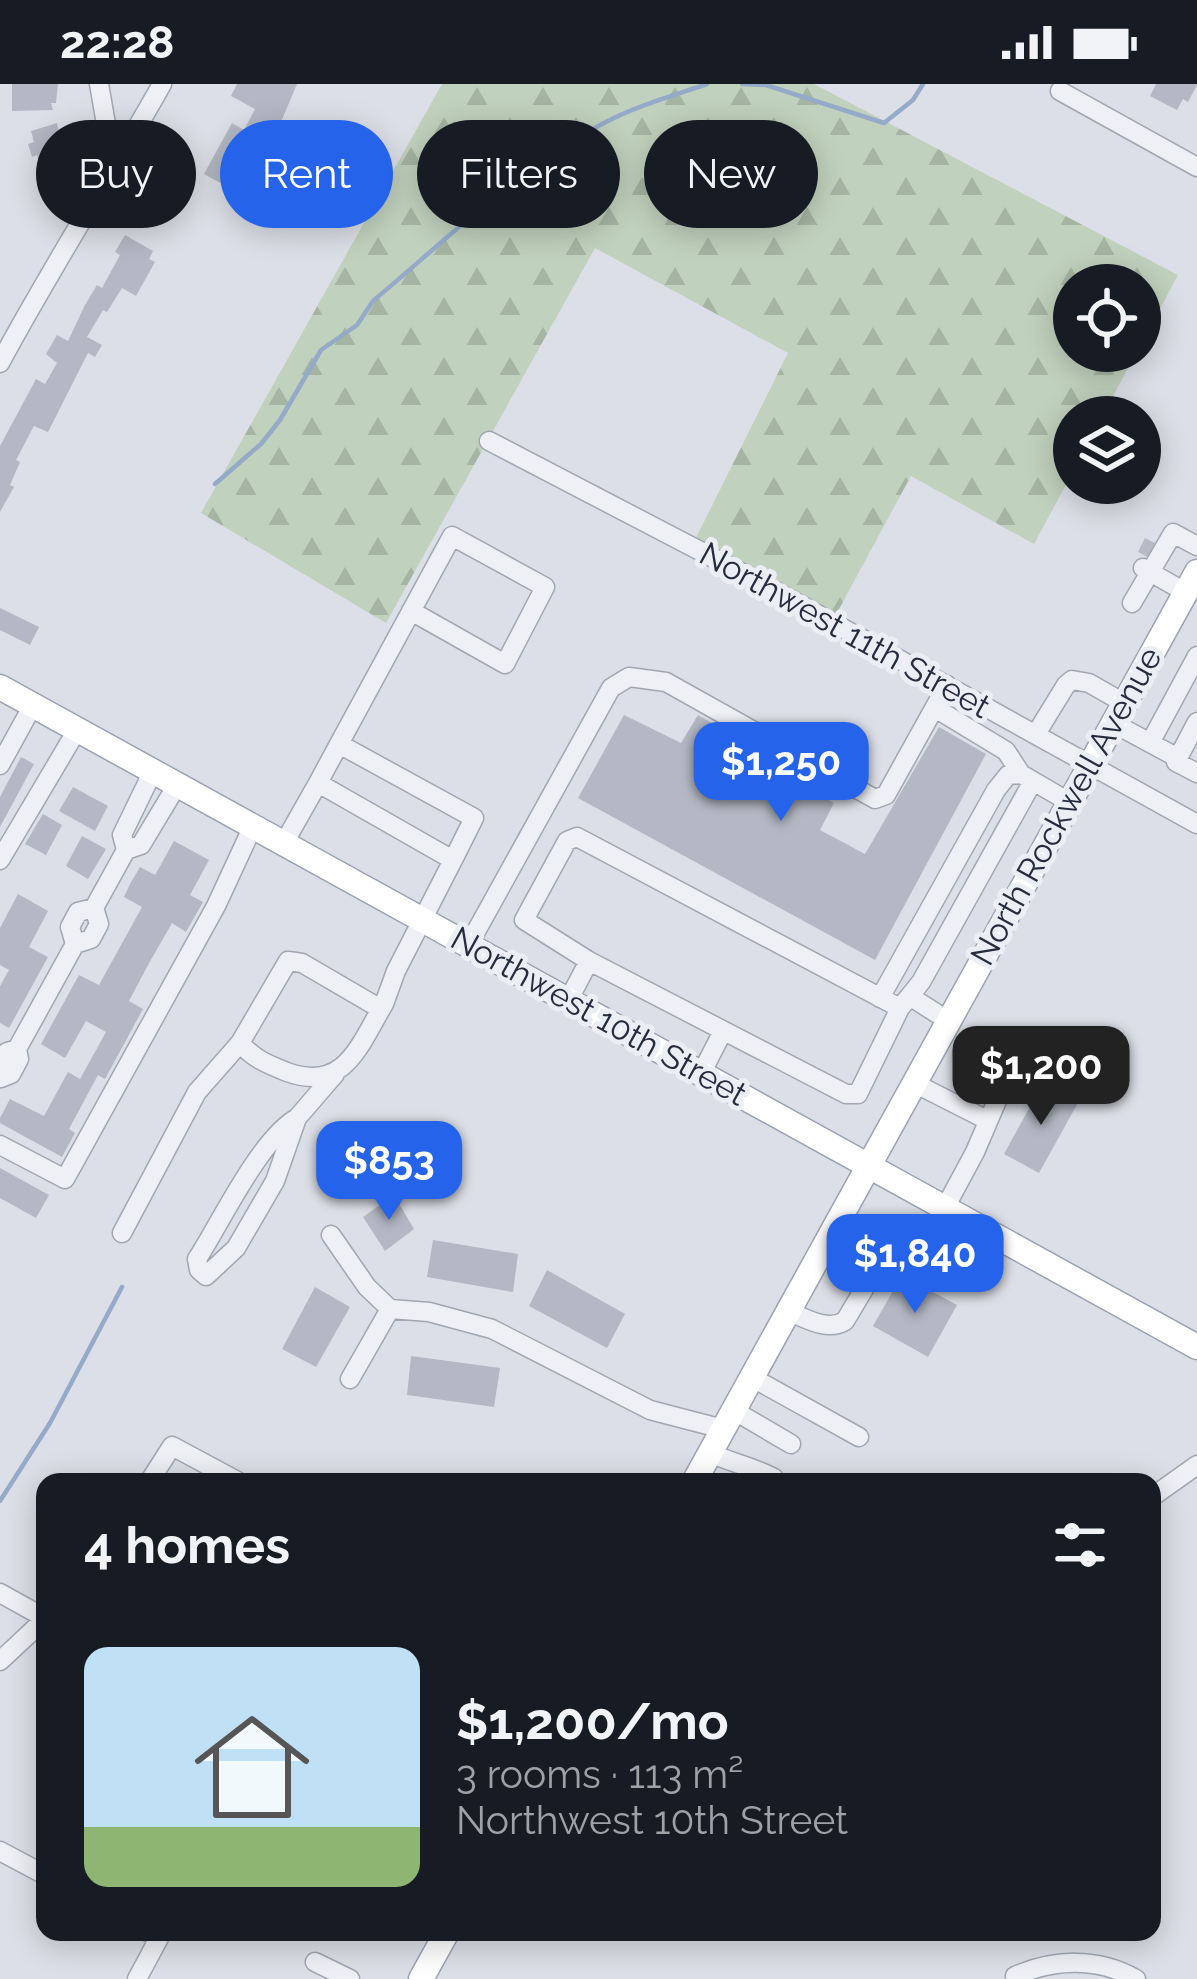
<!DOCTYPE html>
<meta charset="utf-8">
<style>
body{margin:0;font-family:Raleway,sans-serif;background:#242831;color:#f1f3f6;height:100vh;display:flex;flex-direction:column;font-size:45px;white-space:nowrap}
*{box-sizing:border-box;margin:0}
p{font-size:39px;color:#9ea1a6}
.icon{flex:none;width:66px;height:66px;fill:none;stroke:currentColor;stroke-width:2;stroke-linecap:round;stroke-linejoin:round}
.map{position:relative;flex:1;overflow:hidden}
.panel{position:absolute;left:36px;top:1389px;width:1125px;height:468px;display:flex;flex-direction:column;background:#171b24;border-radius:24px;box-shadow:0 6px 30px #0003}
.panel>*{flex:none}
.top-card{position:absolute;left:36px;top:36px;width:1125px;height:108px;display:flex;gap:24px}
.tools{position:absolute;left:1053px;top:180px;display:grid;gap:24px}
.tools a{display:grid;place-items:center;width:108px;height:108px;border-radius:50%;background:#171b24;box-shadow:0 6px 30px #0003;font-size:60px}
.price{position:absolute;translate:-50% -102px;padding:0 27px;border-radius:24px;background:#2563eb;color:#fff;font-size:39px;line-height:78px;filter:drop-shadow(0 3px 6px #0008)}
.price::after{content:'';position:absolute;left:50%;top:72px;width:36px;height:27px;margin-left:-18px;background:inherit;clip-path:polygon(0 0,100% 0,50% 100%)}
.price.selected{background:#222;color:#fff}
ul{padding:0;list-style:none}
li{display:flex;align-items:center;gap:36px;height:300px;padding:0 48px}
li span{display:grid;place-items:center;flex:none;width:336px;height:240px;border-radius:24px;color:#555}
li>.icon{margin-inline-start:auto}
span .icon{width:144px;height:144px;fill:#fffc;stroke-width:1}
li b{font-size:51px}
h2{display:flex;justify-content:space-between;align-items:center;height:144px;padding:0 48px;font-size:51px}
.pill{padding:0 42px;border-radius:54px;background:#171b24;box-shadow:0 6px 30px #0003;font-size:42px;line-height:108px}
.pill.selected{background:#2563eb;color:#fff}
.status{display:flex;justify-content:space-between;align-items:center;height:84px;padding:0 60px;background:#171b24;direction:ltr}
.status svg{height:33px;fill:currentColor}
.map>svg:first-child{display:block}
.forest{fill:url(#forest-firs)}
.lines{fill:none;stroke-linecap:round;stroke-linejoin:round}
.stream{stroke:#95a9c9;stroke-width:4.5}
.building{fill:#b3b8c4}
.minor-tunnel{stroke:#b7bbc5;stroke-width:18;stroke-dasharray:18 9;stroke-linecap:butt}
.minor-casing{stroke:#a1a6b1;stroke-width:21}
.major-casing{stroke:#9ba2b3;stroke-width:27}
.minor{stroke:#eef0f5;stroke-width:18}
.major{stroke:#fff;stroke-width:24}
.labels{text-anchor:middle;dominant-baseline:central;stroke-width:10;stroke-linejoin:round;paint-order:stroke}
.street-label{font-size:33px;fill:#252c3d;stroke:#ebeef4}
</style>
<div class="status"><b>22:28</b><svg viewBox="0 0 49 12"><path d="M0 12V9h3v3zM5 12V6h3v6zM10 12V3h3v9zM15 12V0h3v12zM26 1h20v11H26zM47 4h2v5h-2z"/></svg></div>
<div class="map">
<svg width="1197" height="1895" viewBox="0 0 1197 1895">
<defs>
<pattern id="forest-firs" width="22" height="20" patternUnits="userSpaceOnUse" patternTransform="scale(3)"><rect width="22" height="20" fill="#c0d1bd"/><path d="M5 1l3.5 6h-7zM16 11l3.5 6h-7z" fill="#a5b4a3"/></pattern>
</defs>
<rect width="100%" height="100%" fill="#dcdfe7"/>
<!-- forest -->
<path class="forest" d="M442,0H814L1178,191L1140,262V201H1074V267H1137L1102,333H1074V386L1034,460L911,392L832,538L692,462L788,269L595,164L386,539L201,429Z"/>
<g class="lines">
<!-- stream -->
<path class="stream" d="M742,0L766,1L884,39L913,16L923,0
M215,400L261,360L280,336L321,266L357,241L373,217C447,155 517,86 602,40C635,22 672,12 707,0
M0,1417L50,1339L122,1203"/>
</g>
<!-- building -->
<path class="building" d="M12,0H58L56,19H51L53,26L12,27Z
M237,0H297L278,45L267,39L253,67L259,71L248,90L259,95L248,114L204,90L232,39L244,46L255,25L231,12Z
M1156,0H1197V1L1188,18L1183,15L1177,26L1150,12Z
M57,39L67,87L43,94L37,71L32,73L28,60L34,58L31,47Z
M125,151L153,167L149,175L155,178L136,212L122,204L107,228L103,226L87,253L102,261L95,273L88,269L48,348L34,342L16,376L20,378L10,401L14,403L0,428V362L36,295L45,300L57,279L46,270L57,251L68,257L85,221L97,201L102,204L120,171L115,168Z
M0,524L39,543L30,561L0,546Z
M624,631L681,659L698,631L729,649L725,657L834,719L820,746L865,770L939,643L986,670L875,876L578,714Z
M21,673L34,680L0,743V713Z
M73,703L108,722L95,747L59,727Z
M43,730L62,741L46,771L25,760Z
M82,752L106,765L88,795L66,782Z
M174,757L209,776L190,811L203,818L186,848L172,839L148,881L129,917L143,925L105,995L98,991L69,1045L75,1049L62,1073L0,1039V1034L10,1015L44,1032L68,988L80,995L106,948L86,937L65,974L41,960L79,891L99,901L142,823L124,813L130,800L140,783L155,791Z
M18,810L48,827L29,863L48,873L9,944L0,939V902L9,886L0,881V844Z
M1043,999L1079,1017L1039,1089L1004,1070Z
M0,1084L49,1111L36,1134L0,1114Z
M394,1111L414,1145L385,1167L363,1133Z
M433,1156L518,1170L513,1208L427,1193Z
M547,1186L625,1230L607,1264L529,1222Z
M902,1191L957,1221L928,1273L873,1242Z
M315,1203L350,1223L316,1283L282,1265Z
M411,1272L500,1284L494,1323L407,1311Z"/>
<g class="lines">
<!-- minor-tunnel -->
<path class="minor-tunnel" d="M1146,472L1153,458"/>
<defs>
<path id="minor" d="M99,0L114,86
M1060,7L1197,83
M0,279C51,184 109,94 162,0
M489,357L752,494L1197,740
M1143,484L1185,508
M1132,519L1173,449L1197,462
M935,624L1006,667L1021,690
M1113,639L1178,674L1176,678L1197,689
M1036,650L1066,601L1072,596L1089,599L1124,619
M1150,659L1197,572
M339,660L452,452L545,503L505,580L411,527
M1178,674L1197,638
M0,681L33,621
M153,687L122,751L126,766L141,761L177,701
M284,759L318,699
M0,776L77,646
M94,824L99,840L91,855L75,860L70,843L78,828L94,824L126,766
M469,860L611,604L629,593L666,598L875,715L886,711L947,601
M911,913L947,936
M880,914L996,706L1008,691L1021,690L1069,718
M569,915L589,877L524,836L567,757L577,753L900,924L858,1010H846L589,877
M900,924L921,898L1033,697
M240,959C254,975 267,980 287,988C345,1009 359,961 384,920
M0,982L7,968L17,965L75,860
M0,988L1,994L11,990L19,975L17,965
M702,988L723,947
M912,998L987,1036
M297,1034C260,1055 221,1138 197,1175L199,1186L206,1192L236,1164L275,1097L297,1034L335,990
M0,1061L65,1095L216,822L253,742
M946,1122L975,1068L1008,991
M122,1149L197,1008L240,959L288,877L302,879L374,921L384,920L396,887L453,776L318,699L339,660L474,734L453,776
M331,1151L367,1203L390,1225
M788,1227C805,1234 827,1248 845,1237L889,1163L899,1160L936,1180L958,1185L973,1173L988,1146
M751,1293L859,1353
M350,1295L390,1225L429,1228L492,1245L650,1326L723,1345
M733,1326L791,1360
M710,1369C732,1379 751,1382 774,1394
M149,1398L172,1362L239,1398
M1152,1413L1197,1381
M0,1509L45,1534
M0,1577L45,1535
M0,1767L45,1791
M315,1878L350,1895
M1015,1892C1054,1875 1098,1873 1136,1895
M137,1895L159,1854L148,1848"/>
<path id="major" d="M0,603L1197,1263
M694,1398L1197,488
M421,1895L447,1848"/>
</defs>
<!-- minor casing -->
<use href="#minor" class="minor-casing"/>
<!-- major casing -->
<use href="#major" class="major-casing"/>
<!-- minor -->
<use href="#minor" class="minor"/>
<!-- major -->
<use href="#major" class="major"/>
</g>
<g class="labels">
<!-- street labels -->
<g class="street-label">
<text transform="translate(845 546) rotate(29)">Northwest 11th Street</text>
<text transform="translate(1066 722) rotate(-61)">North Rockwell Avenue</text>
<text transform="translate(599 932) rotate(29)">Northwest 10th Street</text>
</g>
</g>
</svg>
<div class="tools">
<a><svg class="icon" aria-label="locate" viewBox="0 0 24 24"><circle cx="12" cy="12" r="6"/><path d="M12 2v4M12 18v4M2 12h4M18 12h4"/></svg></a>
<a><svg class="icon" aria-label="layers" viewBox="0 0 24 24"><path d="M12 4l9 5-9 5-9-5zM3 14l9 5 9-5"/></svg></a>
</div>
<b class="price" style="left:781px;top:740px">$1,250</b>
<b class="price selected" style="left:1041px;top:1044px">$1,200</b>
<b class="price" style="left:389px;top:1139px">$853</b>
<b class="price" style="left:915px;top:1232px">$1,840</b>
<div class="top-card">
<a class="pill">Buy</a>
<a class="pill selected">Rent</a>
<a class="pill">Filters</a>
<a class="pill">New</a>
</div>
<section class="panel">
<h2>4 homes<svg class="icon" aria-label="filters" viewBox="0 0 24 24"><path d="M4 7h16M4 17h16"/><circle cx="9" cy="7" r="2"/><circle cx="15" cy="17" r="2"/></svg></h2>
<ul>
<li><span style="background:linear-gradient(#bfe0f5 75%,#8fb573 0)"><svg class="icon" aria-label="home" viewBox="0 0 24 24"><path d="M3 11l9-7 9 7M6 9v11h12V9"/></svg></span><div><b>$1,200/mo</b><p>3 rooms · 113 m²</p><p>Northwest 10th Street</p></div></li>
</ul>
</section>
</div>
